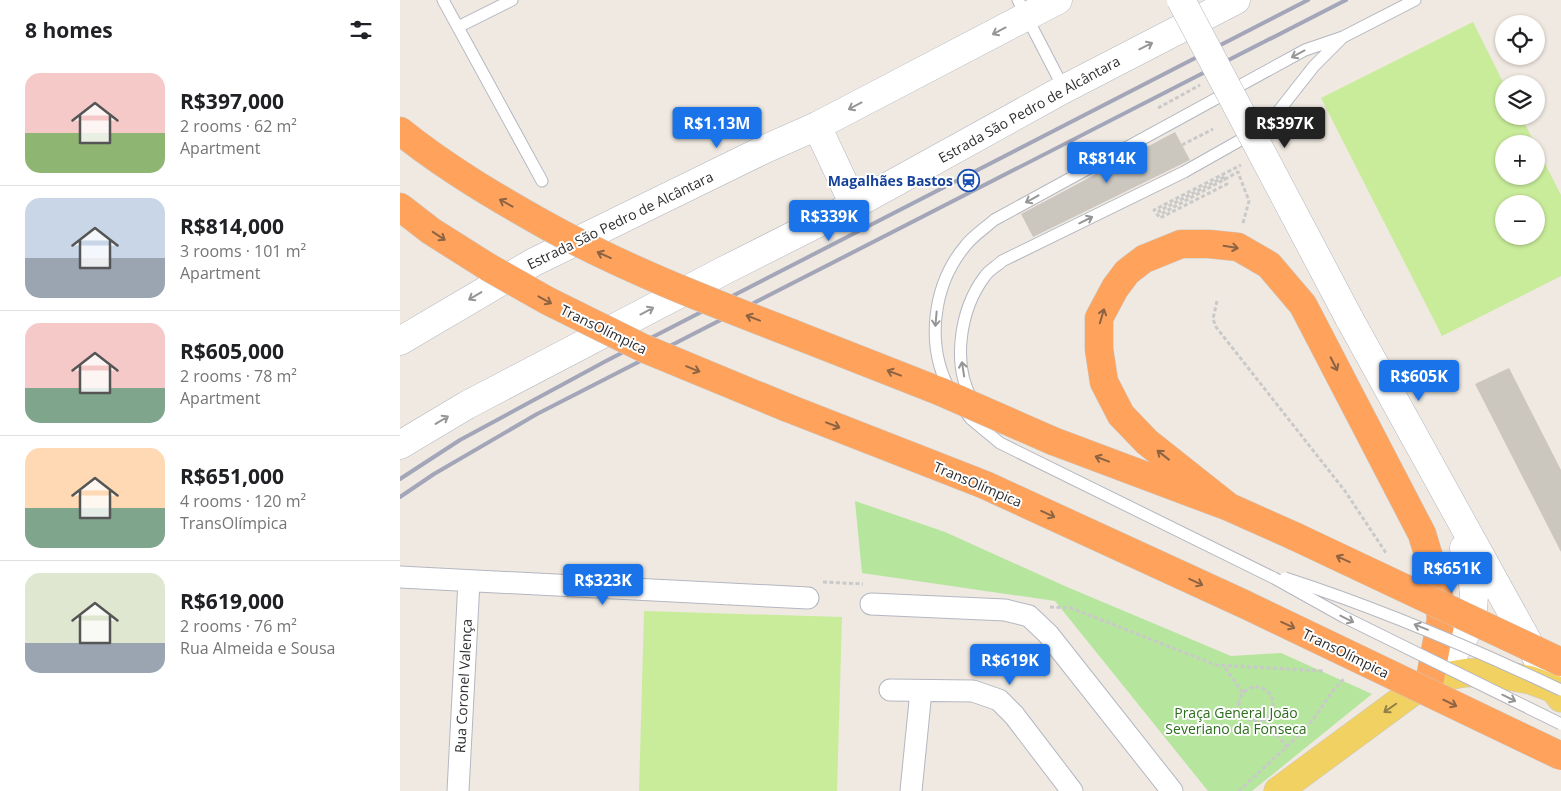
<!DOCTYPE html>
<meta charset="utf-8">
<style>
body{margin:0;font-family:"Open Sans",sans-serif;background:#f2f2f2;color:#202124;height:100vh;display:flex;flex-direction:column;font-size:19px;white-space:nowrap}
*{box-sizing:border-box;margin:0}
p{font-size:16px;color:#757577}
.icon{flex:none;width:28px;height:28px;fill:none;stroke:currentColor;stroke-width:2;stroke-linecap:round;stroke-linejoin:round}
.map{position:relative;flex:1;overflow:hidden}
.drawer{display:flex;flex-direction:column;background:#fff;width:400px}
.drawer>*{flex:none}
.buttons{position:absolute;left:1095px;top:15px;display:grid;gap:10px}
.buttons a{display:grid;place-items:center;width:50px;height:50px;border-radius:50%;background:#fff;box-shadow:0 1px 4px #0004;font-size:25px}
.price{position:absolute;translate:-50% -42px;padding:0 11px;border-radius:5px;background:#1a73e8;color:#fff;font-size:16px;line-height:32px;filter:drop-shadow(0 1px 2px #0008)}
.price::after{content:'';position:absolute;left:50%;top:30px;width:15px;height:11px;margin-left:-8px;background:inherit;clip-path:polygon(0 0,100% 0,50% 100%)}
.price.on{background:#222;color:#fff}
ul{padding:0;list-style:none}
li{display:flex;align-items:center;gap:15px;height:125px;padding:0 25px}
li+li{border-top:1px solid #e0e0e0}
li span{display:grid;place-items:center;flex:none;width:140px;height:100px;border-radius:15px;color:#555}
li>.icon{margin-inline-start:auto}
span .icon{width:60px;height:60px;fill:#fffc;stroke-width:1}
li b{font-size:21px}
h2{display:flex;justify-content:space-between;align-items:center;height:60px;padding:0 25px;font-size:21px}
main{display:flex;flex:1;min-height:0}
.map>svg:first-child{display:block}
.green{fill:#b6e59e}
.pitch{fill:#c9ec9a;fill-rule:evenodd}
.building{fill:#cbc7bf}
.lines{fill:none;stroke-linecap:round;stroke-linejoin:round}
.lane-casing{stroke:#b4b7c1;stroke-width:13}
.street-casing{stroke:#b4b7c1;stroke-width:23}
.secondary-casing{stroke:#b4b7c1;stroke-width:29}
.primary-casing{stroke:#c9c9c9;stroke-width:29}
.highway-casing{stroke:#c9c9c9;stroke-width:29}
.path{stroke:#c9c9c9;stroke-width:3;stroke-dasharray:4 2.5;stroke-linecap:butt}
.lane{stroke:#fff;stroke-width:11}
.street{stroke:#fff;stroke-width:21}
.secondary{stroke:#fff;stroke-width:28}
.primary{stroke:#f2d163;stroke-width:28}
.highway{stroke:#ffa35c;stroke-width:28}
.rail{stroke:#a3a6b8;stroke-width:4}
.lane-bridge-casing{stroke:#b4b7c1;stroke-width:13;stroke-linecap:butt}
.secondary-bridge-casing{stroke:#b4b7c1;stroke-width:29;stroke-linecap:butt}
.highway-bridge-casing{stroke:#c9c9c9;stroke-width:29;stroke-linecap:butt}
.path-bridge{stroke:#c9c9c9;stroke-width:3;stroke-dasharray:4 2.5;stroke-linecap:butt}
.lane-bridge{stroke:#fff;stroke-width:11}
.secondary-bridge{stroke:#fff;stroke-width:28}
.highway-bridge{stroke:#ffa35c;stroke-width:28}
.oneway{stroke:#969696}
.oneway2{stroke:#8c6343}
.oneway3{stroke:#908048}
.labels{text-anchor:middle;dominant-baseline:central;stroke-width:4;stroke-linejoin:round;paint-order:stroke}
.street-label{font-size:14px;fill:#2e2e2e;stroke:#fff}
.transit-label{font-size:14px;font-weight:bold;fill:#164399;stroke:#fff;text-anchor:end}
.park-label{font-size:14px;fill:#2c6e1b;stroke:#fff}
</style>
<main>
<section class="drawer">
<h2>8 homes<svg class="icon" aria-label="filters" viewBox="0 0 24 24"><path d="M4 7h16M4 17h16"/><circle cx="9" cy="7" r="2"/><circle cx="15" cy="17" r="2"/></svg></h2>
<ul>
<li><span style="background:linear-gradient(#f6c9c9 60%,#8fb573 0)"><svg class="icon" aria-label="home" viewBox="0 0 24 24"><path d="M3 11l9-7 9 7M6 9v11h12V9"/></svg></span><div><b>R$397,000</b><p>2 rooms · 62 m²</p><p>Apartment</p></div></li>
<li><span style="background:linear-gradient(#c9d6e8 60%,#9aa5b1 0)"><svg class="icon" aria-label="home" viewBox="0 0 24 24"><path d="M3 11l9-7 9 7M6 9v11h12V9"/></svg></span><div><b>R$814,000</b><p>3 rooms · 101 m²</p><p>Apartment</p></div></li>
<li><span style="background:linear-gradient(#f6c9c9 65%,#7fa58c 0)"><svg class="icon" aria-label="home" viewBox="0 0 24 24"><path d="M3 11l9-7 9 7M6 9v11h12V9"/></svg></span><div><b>R$605,000</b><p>2 rooms · 78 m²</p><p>Apartment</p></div></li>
<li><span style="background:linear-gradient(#ffd9b3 60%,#7fa58c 0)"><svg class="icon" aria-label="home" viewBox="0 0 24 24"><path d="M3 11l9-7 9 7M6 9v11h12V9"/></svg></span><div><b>R$651,000</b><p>4 rooms · 120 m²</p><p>TransOlímpica</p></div></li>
<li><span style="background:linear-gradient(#dfe7d0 70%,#9aa5b1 0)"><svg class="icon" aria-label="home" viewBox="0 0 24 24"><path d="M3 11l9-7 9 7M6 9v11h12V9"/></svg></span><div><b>R$619,000</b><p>2 rooms · 76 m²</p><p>Rua Almeida e Sousa</p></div></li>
</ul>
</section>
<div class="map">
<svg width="1161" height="791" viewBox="0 0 1161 791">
<rect width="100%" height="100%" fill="#efe9e1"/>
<!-- green -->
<path class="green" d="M455,501L545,532L667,587L831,656L881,653L972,694L852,791H808L655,601L462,573Z"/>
<!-- pitch -->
<path class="pitch" d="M1073,22L1104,84V116H1121L1135,144H1104V176H1136V146L1161,195V276L1042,336L921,98ZM1104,204H1136V236H1104Z
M244,611L442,617L437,791H239Z"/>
<!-- building -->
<path class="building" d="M775,132L790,160L633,237L621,214Z
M1109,368L1161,470V552L1075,384Z"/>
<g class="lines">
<defs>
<path id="lane" d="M43,0L142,181
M618,0L664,89
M58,27L112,0
M551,392C525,347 532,285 566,245C573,236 585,228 594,220L905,50L943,37L1015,0
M573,401C551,365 560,309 585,276C589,270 597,266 602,261L784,172L853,133L877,113L914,66L941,39
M565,411L571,419L600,443L874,578"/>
<path id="street" d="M0,577L408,598
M471,604L605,610L629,616L648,634L772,791
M490,690L573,691L599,700L614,715L672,791
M58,791L69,581
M511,791L521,691"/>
<path id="secondary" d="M417,126L454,205
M949,318L1154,689
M0,341L134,262L363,150L417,126L658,0
M0,445L67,405L323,271L454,205L664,89L836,0
M1030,679C1040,667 1054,655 1062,641C1080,609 1075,580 1064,548"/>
<path id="primary" d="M878,791L1030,679L1065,673L1087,672L1130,680L1154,689L1161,698"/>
<path id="highway" d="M0,131C46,168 97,198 149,227
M0,207L31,231L88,267
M399,336L539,391
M388,408L585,485L844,604
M653,441L829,507L894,536
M829,507L747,442L721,415L704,382L699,349V318L715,288L727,272L744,259L781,244H809L838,247L869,265L903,305L1022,534L1038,587L1041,619L1030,679"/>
</defs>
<!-- lane casing -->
<use href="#lane" class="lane-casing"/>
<!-- street casing -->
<use href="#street" class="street-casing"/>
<!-- secondary casing -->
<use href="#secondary" class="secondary-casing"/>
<!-- primary casing -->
<use href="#primary" class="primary-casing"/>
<!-- highway casing -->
<use href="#highway" class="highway-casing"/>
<!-- path -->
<path class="path" d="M758,108L800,85
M782,145L813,129
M824,177L759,211L761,214L838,172L849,201L843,223
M817,301L813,319L816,327L945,491L986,553
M423,582L463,584
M650,607L671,608L816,665L924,671
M825,668L843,693
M839 704a17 17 0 1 1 34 0a17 17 0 1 1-34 0Z
M865,719L887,747
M839,791C862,769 887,748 909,724C922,709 930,691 945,678"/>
<!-- lane -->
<use href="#lane" class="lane"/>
<!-- street -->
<use href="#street" class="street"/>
<!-- secondary -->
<use href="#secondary" class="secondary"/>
<!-- primary -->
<use href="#primary" class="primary"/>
<!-- highway -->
<use href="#highway" class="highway"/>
<!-- rail -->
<path class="rail" d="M0,479L60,440L206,361L908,0
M0,497L34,474L137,414L946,0"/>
<defs>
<path id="lane-bridge" d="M874,578L944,617L1161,724
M885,578C981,609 1070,647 1161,690"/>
<path id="secondary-bridge" d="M781,0L949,318"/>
<path id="highway-bridge" d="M149,227C229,271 314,303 399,336
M88,267L148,301L243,348L388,408
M539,391L653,441
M894,536L1161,662
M844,604L1161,756"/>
</defs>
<!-- lane-bridge casing -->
<use href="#lane-bridge" class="lane-bridge-casing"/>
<!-- secondary-bridge casing -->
<use href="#secondary-bridge" class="secondary-bridge-casing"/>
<!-- highway-bridge casing -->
<use href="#highway-bridge" class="highway-bridge-casing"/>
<!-- path-bridge -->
<path class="path-bridge" d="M824,177L827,184L760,218L754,210L841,165"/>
<!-- lane-bridge -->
<use href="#lane-bridge" class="lane-bridge"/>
<!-- secondary-bridge -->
<use href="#secondary-bridge" class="secondary-bridge"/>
<!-- highway-bridge -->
<use href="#highway-bridge" class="highway-bridge"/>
</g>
<!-- one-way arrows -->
<defs><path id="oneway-shaft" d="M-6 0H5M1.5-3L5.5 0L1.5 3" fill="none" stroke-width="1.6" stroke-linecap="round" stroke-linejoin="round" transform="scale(1.25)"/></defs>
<g class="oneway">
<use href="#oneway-shaft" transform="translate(599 31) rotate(152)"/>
<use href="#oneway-shaft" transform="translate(746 46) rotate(-27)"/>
<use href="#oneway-shaft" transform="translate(898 54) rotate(152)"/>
<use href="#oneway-shaft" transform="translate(455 106) rotate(152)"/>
<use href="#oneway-shaft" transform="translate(632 199) rotate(151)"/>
<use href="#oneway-shaft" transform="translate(686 220) rotate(-26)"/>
<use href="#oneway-shaft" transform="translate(75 296) rotate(149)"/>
<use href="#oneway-shaft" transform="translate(247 311) rotate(-28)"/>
<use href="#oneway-shaft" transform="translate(536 319) rotate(95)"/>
<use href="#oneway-shaft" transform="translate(563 369) rotate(-99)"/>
<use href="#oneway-shaft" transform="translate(42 420) rotate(-31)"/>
<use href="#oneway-shaft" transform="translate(947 619) rotate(27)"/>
<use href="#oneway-shaft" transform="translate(1021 627) rotate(-158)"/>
<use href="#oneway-shaft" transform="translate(1109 698) rotate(26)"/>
</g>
<g class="oneway2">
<use href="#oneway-shaft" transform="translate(106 203) rotate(-151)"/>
<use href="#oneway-shaft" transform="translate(39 236) rotate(33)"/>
<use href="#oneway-shaft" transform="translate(831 247) rotate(9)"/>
<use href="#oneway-shaft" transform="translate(204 255) rotate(-156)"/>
<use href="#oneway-shaft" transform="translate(145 300) rotate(29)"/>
<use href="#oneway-shaft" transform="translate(702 316) rotate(-73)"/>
<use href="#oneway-shaft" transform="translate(353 318) rotate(-159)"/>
<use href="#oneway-shaft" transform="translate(934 364) rotate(63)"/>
<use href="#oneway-shaft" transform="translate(293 369) rotate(22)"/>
<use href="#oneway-shaft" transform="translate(494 373) rotate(-159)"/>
<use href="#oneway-shaft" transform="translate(433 425) rotate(21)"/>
<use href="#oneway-shaft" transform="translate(763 455) rotate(-142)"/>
<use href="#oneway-shaft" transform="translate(702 459) rotate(-159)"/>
<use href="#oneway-shaft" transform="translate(648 514) rotate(25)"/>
<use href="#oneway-shaft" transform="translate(943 559) rotate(-155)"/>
<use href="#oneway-shaft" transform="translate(796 582) rotate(25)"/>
<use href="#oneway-shaft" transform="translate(888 625) rotate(25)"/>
<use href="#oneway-shaft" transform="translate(1050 703) rotate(26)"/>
</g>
<use class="oneway3" href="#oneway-shaft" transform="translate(990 708) rotate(145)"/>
<!-- icons -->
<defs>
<symbol id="station-ring" viewBox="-11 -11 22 22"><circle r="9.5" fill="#fff" stroke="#1a4fb4" stroke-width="1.5"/><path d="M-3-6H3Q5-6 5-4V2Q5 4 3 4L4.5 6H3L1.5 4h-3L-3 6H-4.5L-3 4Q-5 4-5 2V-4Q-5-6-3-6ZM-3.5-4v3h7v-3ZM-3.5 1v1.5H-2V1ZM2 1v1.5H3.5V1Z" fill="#1a4fb4"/></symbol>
</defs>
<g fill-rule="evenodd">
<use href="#station-ring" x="556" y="168" width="25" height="25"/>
</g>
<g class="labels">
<!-- street labels -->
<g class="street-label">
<text transform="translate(629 109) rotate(-29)">Estrada São Pedro de Alcântara</text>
<text transform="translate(220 220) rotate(-26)">Estrada São Pedro de Alcântara</text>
<text transform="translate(204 329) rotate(26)">TransOlímpica</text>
<text transform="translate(578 484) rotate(23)">TransOlímpica</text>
<text transform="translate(946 653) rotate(26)">TransOlímpica</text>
<text transform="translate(63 686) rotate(-87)">Rua Coronel Valença</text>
</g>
<!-- transit labels -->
<g class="transit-label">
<text x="553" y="180">Magalhães Bastos</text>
</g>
<!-- park labels -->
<g class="park-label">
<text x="836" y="712">Praça General João<tspan x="836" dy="16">Severiano da Fonseca</tspan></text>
</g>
</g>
</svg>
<div class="buttons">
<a><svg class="icon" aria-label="locate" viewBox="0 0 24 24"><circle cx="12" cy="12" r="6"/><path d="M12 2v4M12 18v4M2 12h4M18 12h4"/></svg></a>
<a><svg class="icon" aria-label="layers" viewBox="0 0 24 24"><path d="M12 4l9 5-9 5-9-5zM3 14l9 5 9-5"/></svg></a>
<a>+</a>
<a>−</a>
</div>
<b class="price" style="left:317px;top:149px">R$1.13M</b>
<b class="price on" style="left:885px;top:149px">R$397K</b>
<b class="price" style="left:707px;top:184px">R$814K</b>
<b class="price" style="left:429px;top:242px">R$339K</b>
<b class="price" style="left:1019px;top:402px">R$605K</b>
<b class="price" style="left:1052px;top:594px">R$651K</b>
<b class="price" style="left:203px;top:606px">R$323K</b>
<b class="price" style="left:610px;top:686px">R$619K</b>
</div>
</main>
